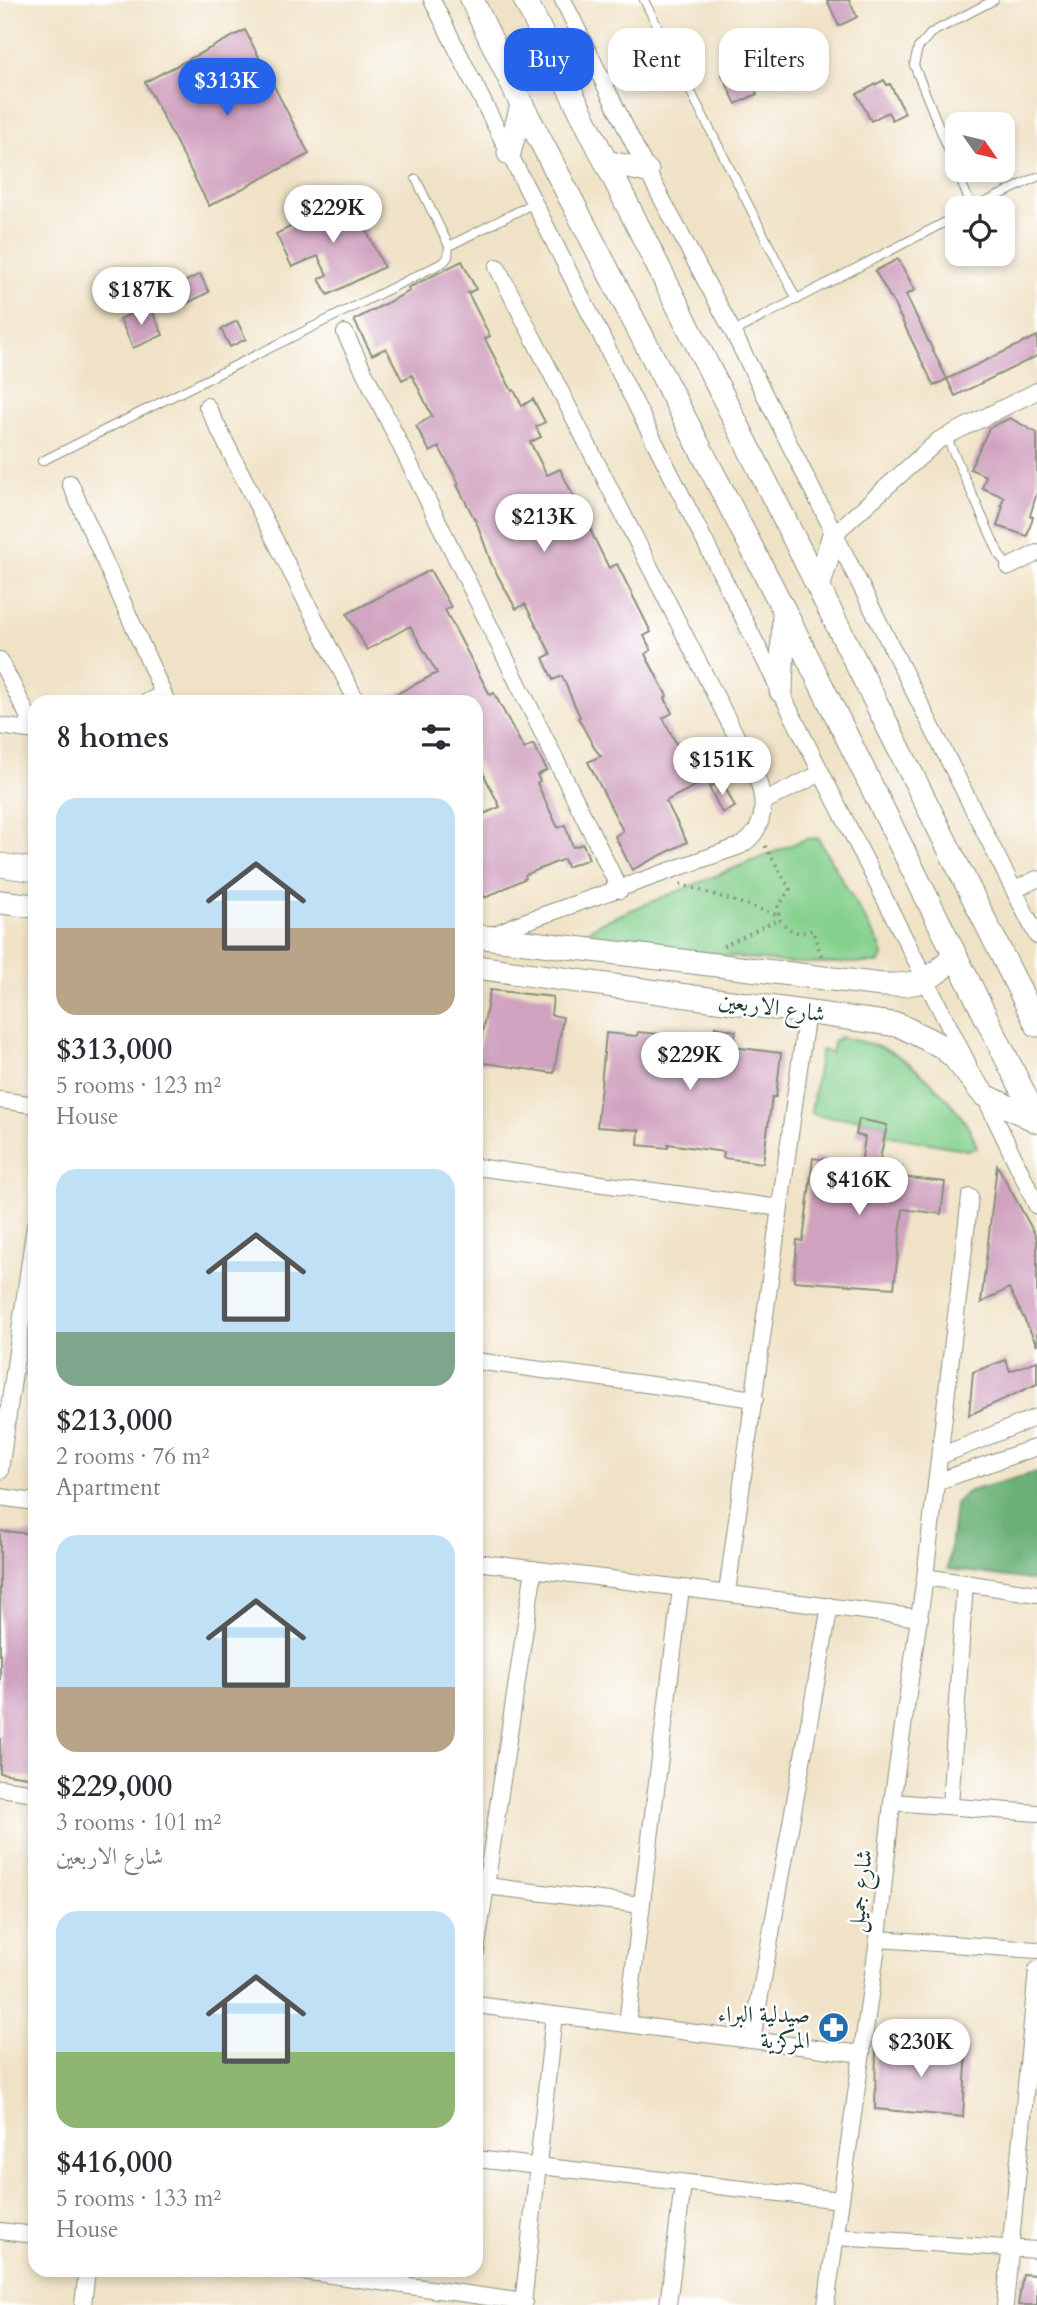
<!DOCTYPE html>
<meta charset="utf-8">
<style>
body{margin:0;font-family:Cardo,Amiri,serif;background:#f7f7f7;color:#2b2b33;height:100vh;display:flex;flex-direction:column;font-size:26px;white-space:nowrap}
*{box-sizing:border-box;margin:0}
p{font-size:23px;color:#7c7c81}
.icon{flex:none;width:38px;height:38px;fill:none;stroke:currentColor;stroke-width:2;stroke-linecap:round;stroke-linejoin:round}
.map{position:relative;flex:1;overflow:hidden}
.details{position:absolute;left:28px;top:695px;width:455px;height:1582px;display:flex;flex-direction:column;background:#fff;border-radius:21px;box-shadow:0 4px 10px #0003}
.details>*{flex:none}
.hud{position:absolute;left:504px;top:28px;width:427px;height:63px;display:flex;gap:14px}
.needle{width:46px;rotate:124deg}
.buttons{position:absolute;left:945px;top:112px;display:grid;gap:14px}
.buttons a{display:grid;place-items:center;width:70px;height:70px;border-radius:14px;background:#fff;box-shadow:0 4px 10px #0003;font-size:35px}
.price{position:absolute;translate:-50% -60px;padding:0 16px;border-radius:24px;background:#fff;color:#222;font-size:23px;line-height:46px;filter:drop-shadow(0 2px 4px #0008)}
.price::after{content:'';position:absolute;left:50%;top:42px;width:21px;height:16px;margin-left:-10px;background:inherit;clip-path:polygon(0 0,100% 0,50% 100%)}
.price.current{background:#2563eb;color:#fff}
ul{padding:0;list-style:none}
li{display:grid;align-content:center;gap:14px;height:371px;padding:0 28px}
li span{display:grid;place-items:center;height:217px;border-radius:21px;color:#555}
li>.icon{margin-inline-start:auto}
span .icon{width:126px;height:126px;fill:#fffc;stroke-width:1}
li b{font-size:30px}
h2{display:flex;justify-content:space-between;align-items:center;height:84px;padding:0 28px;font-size:30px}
.tag{padding:0 24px;border-radius:21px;background:#fff;box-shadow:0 4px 10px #0003;font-size:24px;line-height:63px}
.tag.current{background:#2563eb;color:#fff}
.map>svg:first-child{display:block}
.green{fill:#85d08d;stroke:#528660;stroke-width:2}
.forest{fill:#6cb278;stroke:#467856;stroke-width:2}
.building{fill:#d0a2c0}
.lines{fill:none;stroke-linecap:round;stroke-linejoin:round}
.lane-casing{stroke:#88907d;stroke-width:10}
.street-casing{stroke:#88907d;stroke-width:18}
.secondary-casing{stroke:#88907d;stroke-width:25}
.path{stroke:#88907d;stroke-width:3.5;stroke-dasharray:2 5;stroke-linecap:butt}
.lane{stroke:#fff;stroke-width:8}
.street{stroke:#fff;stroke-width:16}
.secondary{stroke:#fff;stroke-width:23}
.labels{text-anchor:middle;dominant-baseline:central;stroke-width:5;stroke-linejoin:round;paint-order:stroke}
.street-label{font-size:23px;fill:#1f3d34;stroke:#fff}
.poi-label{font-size:23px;fill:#1f3d34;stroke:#fff;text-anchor:end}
</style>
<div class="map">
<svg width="1037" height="2305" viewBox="0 0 1037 2305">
<rect width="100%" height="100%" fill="#fff"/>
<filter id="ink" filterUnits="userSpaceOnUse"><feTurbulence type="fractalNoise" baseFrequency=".0143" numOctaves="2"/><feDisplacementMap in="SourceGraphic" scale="14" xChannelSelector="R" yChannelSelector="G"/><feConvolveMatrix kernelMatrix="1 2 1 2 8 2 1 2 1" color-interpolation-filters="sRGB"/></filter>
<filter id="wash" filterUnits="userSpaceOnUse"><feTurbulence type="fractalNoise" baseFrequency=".00686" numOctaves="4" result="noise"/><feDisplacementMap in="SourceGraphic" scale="28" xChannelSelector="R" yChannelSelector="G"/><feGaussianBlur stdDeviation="1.57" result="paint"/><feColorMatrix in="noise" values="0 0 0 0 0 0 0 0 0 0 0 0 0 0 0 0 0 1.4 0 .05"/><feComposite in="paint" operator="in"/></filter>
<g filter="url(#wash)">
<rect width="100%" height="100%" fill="#f0e2c6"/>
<!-- green -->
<path class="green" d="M818,838L881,947L883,957L878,963H791L574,940L602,922L806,839Z
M839,1037C855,1040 876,1044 891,1052C921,1068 969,1115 977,1148L968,1150L885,1135L887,1125L859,1119L817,1116L811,1112L821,1050L831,1053L834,1040H838Z"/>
<!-- forest -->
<path class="forest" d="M1037,1472V1581L948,1569L955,1504L967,1492Z"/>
<g id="blocks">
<!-- building -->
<path class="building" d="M827,0H849L857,17L839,26Z
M245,30L309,154L209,206L145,82Z
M743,65L757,94L736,104L722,75Z
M884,80L887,85L890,84L905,113L892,120L888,112L871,121L857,94Z
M350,197L384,267L328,295L319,279L327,275L318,256L292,267L276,234Z
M898,259L915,290L906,295L947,379L934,386L893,302L875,271Z
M462,261L476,289L468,293L490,336L485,339L512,391L514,390L522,406L533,399L545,422L536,427L541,437L530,442L547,475L560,469L609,568L617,564L651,632L644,636L651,650L645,654L667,696L665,698L672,713L663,718L680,751L699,741L716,775L666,801L687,842L632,870L615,836L623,831L588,762L601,756L595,749L578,718L580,717L562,676L553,680L543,658L551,654L525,604L516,609L492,565L478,526L457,485L459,484L439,447L430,452L416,426L432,416L412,375L402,380L386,348L372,355L354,320L410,291L408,288Z
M200,274L209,292L184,305L174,287Z
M149,305L163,335L133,348L120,319Z
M237,321L246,339L230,347L221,329Z
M1037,336V356L955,396L947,379Z
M1010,418L1037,433V492L1030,516L1033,517L1027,536L997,526L1003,506H1001L1004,497L982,488L986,476L970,469L989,428Z
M430,570L451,607L445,610L490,695L494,693L524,749L533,744L547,770L537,775L540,781L537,783L558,828L565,825L573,847L583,844L589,859L567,867L564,859L525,875L526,878L485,898L476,878V817L500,807L476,759V702H381L437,673L410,626L367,650L347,614Z
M722,781L735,807L722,813L709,787Z
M490,990L553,997L551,1015L563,1017L554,1073L477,1062Z
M715,1027L736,1031L733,1047L781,1053L776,1097H772L763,1163L723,1158L724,1152L668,1144V1148L638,1145L639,1130L597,1127L606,1033L637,1036L638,1032L712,1039Z
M859,1119L887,1125L879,1164L902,1167L901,1177L945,1182L941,1214L903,1209L894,1288L794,1281L797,1240L803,1241L813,1158L861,1164L865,1137L856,1135Z
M997,1165L1037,1238V1345L1009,1288L981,1303Z
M1006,1360L1010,1371L1037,1361V1384L969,1415L973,1372Z
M0,1531L35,1534V1778L0,1773Z
M876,2042L967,2047L963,2117L875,2109Z
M1023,2274L1037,2275V2305H1018Z"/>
</g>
</g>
<g filter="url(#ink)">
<use href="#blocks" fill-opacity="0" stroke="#88907d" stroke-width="2"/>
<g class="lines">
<defs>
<path id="lane" d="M644,0L797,300
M972,208L914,65L918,48L931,33L994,0
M973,208L1037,177
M449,246L534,203
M733,332L957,216
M946,436L1000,556L1009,567
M42,461L444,262L448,257L449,246L416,179"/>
<path id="street" d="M432,0L968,1064
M563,0L647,171L733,332L1037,936
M345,333L620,890
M207,406L357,702
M70,483L167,702
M834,534L939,440L1037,391
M1009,567L1037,553
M0,660L35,730
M147,702L163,694
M0,726L35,731
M763,802L821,773
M1014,890L1037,879
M489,937L518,924L740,846C767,830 766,801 756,775L497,267
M983,1093L1037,1206
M0,1100L35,1105
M476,1167L780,1208
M476,1361L755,1399
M940,1456L1037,1417
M0,1471L35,1225
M936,1482L1037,1447
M0,1497L35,1502
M476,1562L920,1618
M925,1577L1037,1594
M727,1592L807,1011
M0,1788L35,1793
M892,1802L1037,1813
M950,1806L965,1582
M486,1886L642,1905
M878,1939L1037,1950
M476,1952L534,1569
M476,2005L862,2054
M627,2024L681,1588
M752,2040L830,1606
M476,2159L841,2200
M0,2231L35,2235
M836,2237L1037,2250
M295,2270L524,2302
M83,2305L87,2270
M523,2305L554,2015
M668,2305L683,2184
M826,2305L878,1939L892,1802L925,1577L970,1197
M1005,2305L1037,1970"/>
<path id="secondary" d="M472,0L522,105L784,610L1037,1120
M525,0L1037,1025
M509,153L522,105
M606,162L647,171
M819,585L834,534
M781,691L784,613
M0,865L35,870
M0,902L35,906
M476,936L882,985C916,986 935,982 954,953
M476,967L899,1025L941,1046L954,1057L984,1095L1037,1121"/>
</defs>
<!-- lane casing -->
<use href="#lane" class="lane-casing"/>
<!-- street casing -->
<use href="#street" class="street-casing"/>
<!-- secondary casing -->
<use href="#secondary" class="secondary-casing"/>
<!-- path -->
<path class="path" d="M765,846L790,889L778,907L779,919C789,931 797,936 812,930L822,957
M680,884L778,915
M723,946L779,919"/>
<!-- lane -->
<use href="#lane" class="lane"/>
<!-- street -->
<use href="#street" class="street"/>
<!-- secondary -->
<use href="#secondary" class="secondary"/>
</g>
</g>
<!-- icons -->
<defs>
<symbol id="pharmacy-disc" viewBox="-11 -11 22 22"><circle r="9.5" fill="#1f6fb2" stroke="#fff"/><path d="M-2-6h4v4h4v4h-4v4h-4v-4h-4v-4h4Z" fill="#fff"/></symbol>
</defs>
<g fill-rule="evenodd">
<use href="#pharmacy-disc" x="816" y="2010" width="35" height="35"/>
</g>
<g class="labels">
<!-- street labels -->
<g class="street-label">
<text transform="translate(772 1007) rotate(8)">شارع الاربعين</text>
<text transform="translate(860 1891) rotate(-84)">شارع جميل</text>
</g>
<!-- poi labels -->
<g class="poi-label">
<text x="810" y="2014">صيدلية البراء<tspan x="810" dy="26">المركزية</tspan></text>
</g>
</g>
</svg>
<div class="buttons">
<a><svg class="needle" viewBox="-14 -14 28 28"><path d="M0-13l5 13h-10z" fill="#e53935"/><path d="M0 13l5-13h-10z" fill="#7c7c81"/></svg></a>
<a><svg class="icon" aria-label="locate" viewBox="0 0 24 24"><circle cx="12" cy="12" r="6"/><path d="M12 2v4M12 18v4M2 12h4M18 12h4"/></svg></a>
</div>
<b class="price current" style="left:227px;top:118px">$313K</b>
<b class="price" style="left:333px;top:245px">$229K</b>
<b class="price" style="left:141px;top:327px">$187K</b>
<b class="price" style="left:544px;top:554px">$213K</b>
<b class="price" style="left:722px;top:797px">$151K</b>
<b class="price" style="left:690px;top:1092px">$229K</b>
<b class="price" style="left:859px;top:1217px">$416K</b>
<b class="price" style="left:921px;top:2079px">$230K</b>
<div class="hud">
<a class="tag current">Buy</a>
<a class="tag">Rent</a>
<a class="tag">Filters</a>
</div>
<section class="details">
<h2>8 homes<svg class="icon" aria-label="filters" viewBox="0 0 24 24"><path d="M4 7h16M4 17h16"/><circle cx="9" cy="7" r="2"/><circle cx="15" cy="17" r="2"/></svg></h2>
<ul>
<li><span style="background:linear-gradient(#bfe0f5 60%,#b9a48a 0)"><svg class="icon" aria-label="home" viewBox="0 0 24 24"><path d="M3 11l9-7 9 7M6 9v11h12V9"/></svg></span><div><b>$313,000</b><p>5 rooms · 123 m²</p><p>House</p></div></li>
<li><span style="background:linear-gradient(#bfe0f5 75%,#7fa58c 0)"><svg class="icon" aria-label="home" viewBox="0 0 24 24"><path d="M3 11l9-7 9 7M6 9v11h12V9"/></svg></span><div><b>$213,000</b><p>2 rooms · 76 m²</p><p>Apartment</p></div></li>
<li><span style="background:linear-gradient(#bfe0f5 70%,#b9a48a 0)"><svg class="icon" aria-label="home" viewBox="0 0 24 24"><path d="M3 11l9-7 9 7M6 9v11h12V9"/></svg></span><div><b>$229,000</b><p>3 rooms · 101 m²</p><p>شارع الاربعين</p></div></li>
<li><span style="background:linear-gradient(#bfe0f5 65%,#8fb573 0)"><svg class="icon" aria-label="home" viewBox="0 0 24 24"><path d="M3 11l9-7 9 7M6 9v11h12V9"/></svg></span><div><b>$416,000</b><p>5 rooms · 133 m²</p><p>House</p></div></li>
</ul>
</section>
</div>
